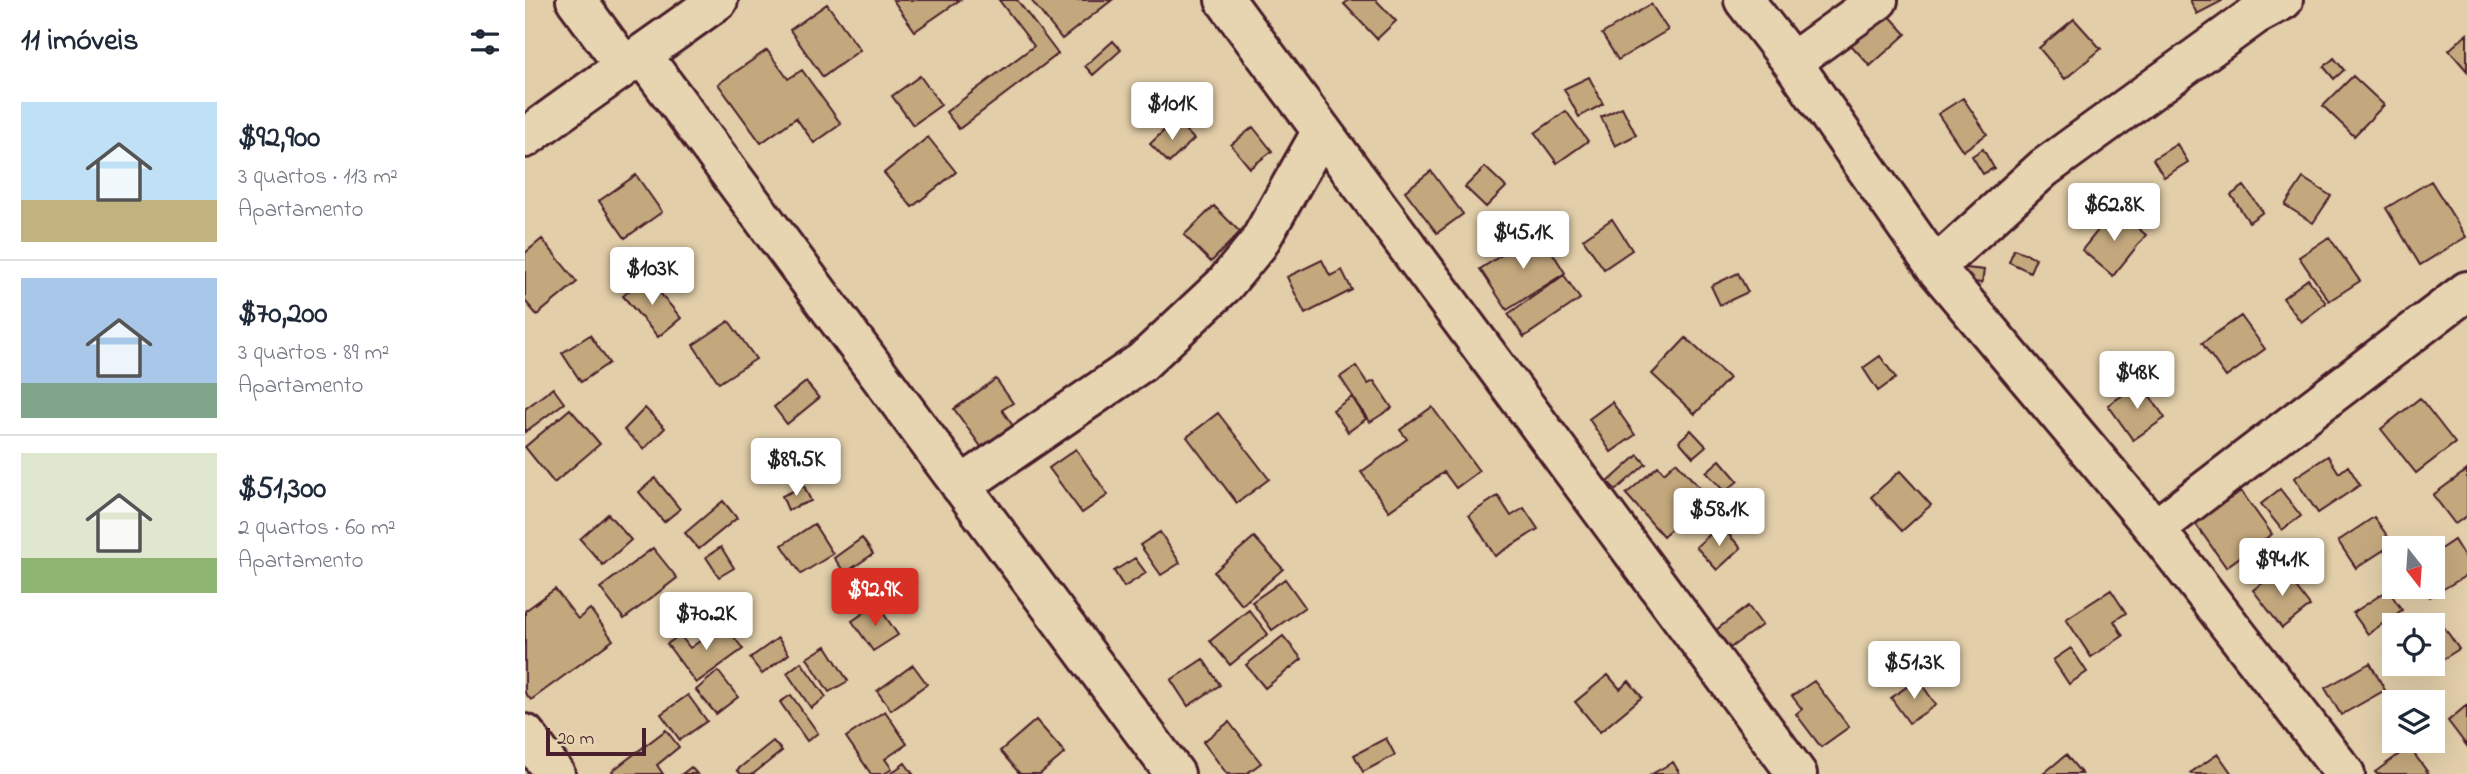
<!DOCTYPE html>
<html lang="pt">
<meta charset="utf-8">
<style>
body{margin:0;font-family:"Indie Flower",sans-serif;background:#f2f2f3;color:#1f2937;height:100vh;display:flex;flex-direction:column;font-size:26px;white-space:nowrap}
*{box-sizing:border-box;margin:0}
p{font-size:23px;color:#747a83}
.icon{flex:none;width:38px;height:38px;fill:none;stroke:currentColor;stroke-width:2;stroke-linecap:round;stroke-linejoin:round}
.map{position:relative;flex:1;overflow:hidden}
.sheet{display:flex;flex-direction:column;background:#fff;width:525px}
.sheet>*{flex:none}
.needle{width:46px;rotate:163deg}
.buttons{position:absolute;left:1857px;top:536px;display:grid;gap:14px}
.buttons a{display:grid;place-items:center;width:63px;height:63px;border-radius:0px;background:#fff;box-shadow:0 7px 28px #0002;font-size:35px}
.scale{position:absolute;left:21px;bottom:18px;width:100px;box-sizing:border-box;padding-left:7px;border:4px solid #4a1f2b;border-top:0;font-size:19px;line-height:24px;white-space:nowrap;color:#4a1f2b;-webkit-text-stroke:5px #e7d5b2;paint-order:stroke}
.price{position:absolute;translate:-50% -60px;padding:0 16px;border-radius:7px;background:#fff;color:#222;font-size:23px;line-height:46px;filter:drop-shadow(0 2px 4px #0008)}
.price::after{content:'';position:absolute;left:50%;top:42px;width:21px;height:16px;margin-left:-10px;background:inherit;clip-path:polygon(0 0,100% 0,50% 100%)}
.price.on{background:#d93025;color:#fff}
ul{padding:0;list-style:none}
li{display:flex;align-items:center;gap:21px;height:175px;padding:0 21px}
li+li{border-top:2px solid #e0e1e3}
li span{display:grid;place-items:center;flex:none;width:196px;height:140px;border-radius:0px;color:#555}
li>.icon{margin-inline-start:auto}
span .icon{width:84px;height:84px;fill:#fffc;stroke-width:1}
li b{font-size:30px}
h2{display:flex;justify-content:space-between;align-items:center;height:84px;padding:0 21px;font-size:30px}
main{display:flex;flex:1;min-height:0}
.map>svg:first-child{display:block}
.building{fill:#c3a87d;stroke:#4a1f2b;stroke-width:2}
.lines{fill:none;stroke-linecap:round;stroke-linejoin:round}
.minor-casing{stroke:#4a1f2b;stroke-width:44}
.minor{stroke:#e7d5b2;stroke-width:38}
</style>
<main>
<section class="sheet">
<h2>11 imóveis<svg class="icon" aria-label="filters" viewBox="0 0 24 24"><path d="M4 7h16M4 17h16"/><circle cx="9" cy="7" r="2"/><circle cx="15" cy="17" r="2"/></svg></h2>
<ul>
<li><span style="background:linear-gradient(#bfe0f5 70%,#c2b280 0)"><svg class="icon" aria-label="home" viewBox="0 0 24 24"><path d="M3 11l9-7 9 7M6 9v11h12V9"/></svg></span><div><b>$92,900</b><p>3 quartos · 113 m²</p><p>Apartamento</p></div></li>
<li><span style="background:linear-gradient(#a9c7e8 75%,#7fa58c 0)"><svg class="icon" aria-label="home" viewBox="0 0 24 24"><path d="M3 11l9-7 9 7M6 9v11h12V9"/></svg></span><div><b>$70,200</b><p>3 quartos · 89 m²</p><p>Apartamento</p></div></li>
<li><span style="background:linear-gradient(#dfe7d0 75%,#8fb573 0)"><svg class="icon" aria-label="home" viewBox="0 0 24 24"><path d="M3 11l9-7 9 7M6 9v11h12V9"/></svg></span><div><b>$51,300</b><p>2 quartos · 60 m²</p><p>Apartamento</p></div></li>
</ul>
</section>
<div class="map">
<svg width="1942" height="774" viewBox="0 0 1942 774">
<rect width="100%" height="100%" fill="#e2cea9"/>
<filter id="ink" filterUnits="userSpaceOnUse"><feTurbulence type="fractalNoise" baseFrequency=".0143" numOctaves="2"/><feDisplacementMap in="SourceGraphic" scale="14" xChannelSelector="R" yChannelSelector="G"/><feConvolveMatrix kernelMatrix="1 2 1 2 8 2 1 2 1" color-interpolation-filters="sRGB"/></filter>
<g filter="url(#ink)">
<!-- building -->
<path class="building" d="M368,0H435L390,31Z
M474,0H492L533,54L434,129L421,112L509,46Z
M506,0H587L537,39Z
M824,0H851L871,21L852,39L819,4Z
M1665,0H1697V1L1672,14Z
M302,4L335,50L298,77L265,30Z
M1126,4L1143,30L1093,60L1077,34Z
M1362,13L1381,34L1345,66L1326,45Z
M1549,19L1576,49L1540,79L1514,48Z
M1942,34V71L1924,50Z
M588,41L596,50L568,75L560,66Z
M242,50L263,79L277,70L316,124L289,143L271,118L236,143L193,84Z
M1809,58L1819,70L1809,79L1799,67Z
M395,76L416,105L388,125L367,96Z
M1828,76L1859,105L1829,136L1798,106Z
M1064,77L1078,104L1054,117L1039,89Z
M1438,98L1462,134L1438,151L1413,114Z
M1097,107L1111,135L1090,146L1076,117Z
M1041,111L1063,141L1032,163L1010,133Z
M650,120L669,139L644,163L625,144Z
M728,127L747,151L725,168L706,145Z
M403,137L431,172L387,207L359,173Z
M1652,144L1663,162L1639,177L1628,159Z
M1458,149L1469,168L1458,174L1447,156Z
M960,167L981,187L961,207L940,187Z
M906,171L938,214L912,233L880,191Z
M111,175L137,212L100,238L74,201Z
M1778,178L1806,196L1788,223L1760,205Z
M1906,181L1941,237L1895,265L1861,208Z
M1719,186L1738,212L1724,222L1706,195Z
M689,206L715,232L686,262L659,235Z
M1590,209L1621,235L1588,276L1557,250Z
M1087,219L1107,250L1079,269L1058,239Z
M1014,231L1040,273L982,310L955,269Z
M1804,237L1835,281L1804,301L1774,257Z
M17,239L52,282L12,315L0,301V253Z
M1489,249L1511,258L1505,272L1484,262Z
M797,260L805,276L817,270L827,290L780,314L762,277Z
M1432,267L1459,270L1457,283L1430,280Z
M1213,273L1223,292L1195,305L1186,286Z
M1039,275L1055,299L999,337L983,314Z
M121,276L156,318L133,337L98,296Z
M1783,279L1801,303L1776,322L1758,298Z
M1716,316L1740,349L1701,377L1677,343Z
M204,321L231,359L194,383L168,345Z
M65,335L84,363L56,382L37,353Z
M1161,338L1204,378L1170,414L1127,374Z
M1355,356L1371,378L1353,391L1338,368Z
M831,366L843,384L849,381L867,408L845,422L815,377Z
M471,379L488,403L477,410L488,426L457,448L429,409Z
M281,382L294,398L262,424L249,407Z
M1616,383L1640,418L1608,440L1583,405Z
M28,388L39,403L0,432V409Z
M827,397L841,419L823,432L808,410Z
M1895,398L1930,443L1891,473L1856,429Z
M1087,402L1110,435L1086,452L1064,419Z
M907,407L954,471L931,488L919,472L864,511L836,472L882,439L875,430Z
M120,408L140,428L119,449L99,430Z
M45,409L75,444L29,483L0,447Z
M693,413L744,479L712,503L662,437Z
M1166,430L1181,446L1168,457L1154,441Z
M551,449L583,495L557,513L524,468Z
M1113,455L1121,464L1091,490L1083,482Z
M1803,456L1814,473L1823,466L1835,485L1793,513L1769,478Z
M1195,460L1213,481L1200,492L1181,472Z
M1151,462L1183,497L1138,536L1101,494L1133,466L1139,473Z
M1942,470V516L1930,524L1908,495Z
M1375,471L1406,505L1377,531L1346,497Z
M130,478L155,509L139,522L114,492Z
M279,486L286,501L263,510L257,496Z
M1755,489L1776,516L1757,530L1736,504Z
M1716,491L1747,534L1701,567L1670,523Z
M973,496L986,516L999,508L1013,529L970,556L944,515Z
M198,501L212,518L174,549L160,533Z
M83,514L106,540L78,565L55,539Z
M1849,517L1868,544L1831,568L1813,541Z
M289,524L308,554L276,574L257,545Z
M1195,525L1216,548L1192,570L1171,547Z
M635,532L655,563L636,575L615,545Z
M729,537L758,569L717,605L689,572Z
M337,538L348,554L320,573L309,558Z
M1929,540L1942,561V575L1905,597L1898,586H1908V554Z
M196,547L209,568L194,577L181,557Z
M128,548L152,578L99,619L75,588Z
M610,558L621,573L599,587L589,571Z
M1757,569L1785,606L1757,628L1728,590Z
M760,579L780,607L747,630L727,602Z
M30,589L53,619L65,609L88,640L6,700L0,693V611Z
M1586,590L1601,613L1589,621L1598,636L1566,657L1541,619Z
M1863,590L1877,610L1843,634L1828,613Z
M352,604L373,635L348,651L327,621Z
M1223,606L1237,625L1205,648L1191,630Z
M724,610L743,634L705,665L685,641Z
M1912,617L1934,649L1898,672L1892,663H1908V625H1901Z
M199,624L218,649L171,683L142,644L155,635L165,648Z
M758,636L777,659L740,688L721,665Z
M253,638L264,654L237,674L225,658Z
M301,646L323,681L304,692L282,658Z
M1546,648L1562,672L1544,684L1528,660Z
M678,659L695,685L663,706L646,680Z
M276,662L301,697L286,708L262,673Z
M1845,663L1860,690L1816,715L1800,688Z
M388,665L402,684L366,710L352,691Z
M193,671L213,697L191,714L171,690Z
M1083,675L1095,689L1104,681L1117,697L1075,732L1050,702Z
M1393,679L1411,705L1384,723L1366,698Z
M1289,681L1324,727L1296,747L1271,714L1277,709L1267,696Z
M163,695L182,721L155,740L136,714Z
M266,695L293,733L282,741L255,702Z
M1942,705V746L1923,721Z
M360,711L382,744L360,759L367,769L359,774H346L321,737Z
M511,720L540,753L515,774H495L475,751Z
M704,722L736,763L721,774H702L678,742Z
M141,730L154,747L132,765L138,774H89L87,771Z
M861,738L870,755L838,772L829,755Z
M248,741L257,751L228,774H216L212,770Z
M1884,747L1904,774H1852L1850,772Z
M1693,754L1707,774H1666L1665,773Z
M1541,755L1557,774H1518Z
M1148,762L1155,774H1127Z
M380,763L388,774H365Z
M166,767L172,774H157Z"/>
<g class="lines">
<defs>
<path id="minor" d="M51,0L98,64
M700,0L1272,774
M1219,0L1267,62L1410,267L1630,529L1820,774
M117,55L650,774
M1267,62L1353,0
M0,138C64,90 129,47 193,0
M1410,267L1519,168L1730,15L1758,0
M436,486L617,362L699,285L733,244L797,131
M1630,529L1942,291
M0,734L30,774"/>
</defs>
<!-- minor casing -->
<use href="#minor" class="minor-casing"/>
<!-- minor -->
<use href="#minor" class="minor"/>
</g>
</g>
</svg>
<div class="buttons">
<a><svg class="needle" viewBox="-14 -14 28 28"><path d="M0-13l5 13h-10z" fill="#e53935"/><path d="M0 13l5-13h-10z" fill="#747a83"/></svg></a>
<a><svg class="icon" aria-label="locate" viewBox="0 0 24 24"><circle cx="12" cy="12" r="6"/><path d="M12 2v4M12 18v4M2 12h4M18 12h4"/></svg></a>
<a><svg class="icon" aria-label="layers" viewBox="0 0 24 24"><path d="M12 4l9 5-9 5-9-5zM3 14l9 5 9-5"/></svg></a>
</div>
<div class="scale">20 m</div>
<b class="price" style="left:647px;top:142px">$101K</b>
<b class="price" style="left:1589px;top:243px">$62.8K</b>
<b class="price" style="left:998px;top:271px">$45.1K</b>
<b class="price" style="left:127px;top:307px">$103K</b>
<b class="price" style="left:1612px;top:411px">$48K</b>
<b class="price" style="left:271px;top:498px">$89.5K</b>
<b class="price" style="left:1194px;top:548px">$58.1K</b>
<b class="price" style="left:1757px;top:598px">$94.1K</b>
<b class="price on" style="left:350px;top:628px">$92.9K</b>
<b class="price" style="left:181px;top:652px">$70.2K</b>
<b class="price" style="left:1389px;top:701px">$51.3K</b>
</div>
</main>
